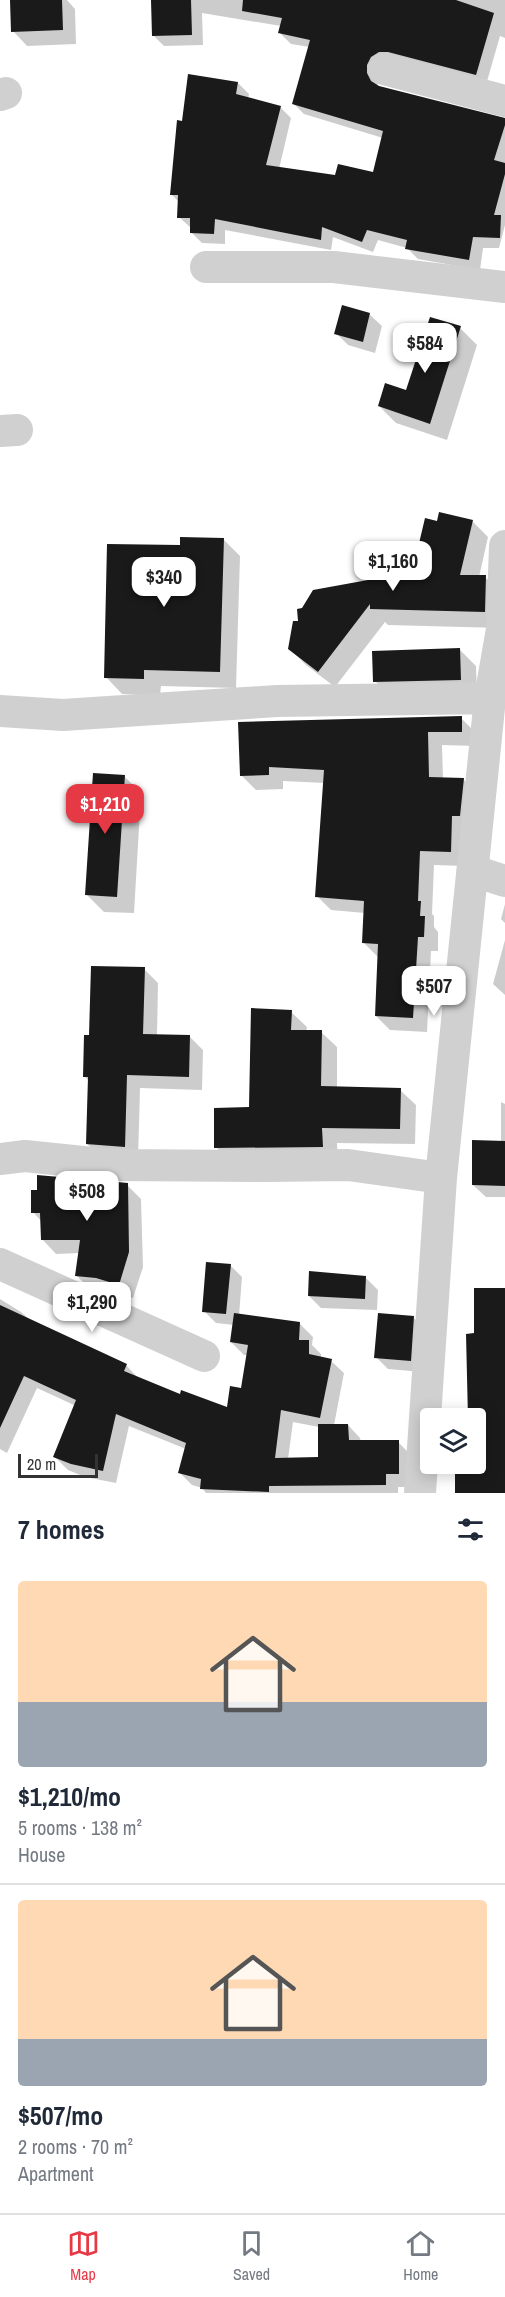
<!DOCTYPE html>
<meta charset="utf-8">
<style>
body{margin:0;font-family:"Archivo Narrow",sans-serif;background:#f2f2f3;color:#1f2937;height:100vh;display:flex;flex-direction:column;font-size:22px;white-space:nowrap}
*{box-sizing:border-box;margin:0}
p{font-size:20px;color:#747a83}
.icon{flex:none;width:33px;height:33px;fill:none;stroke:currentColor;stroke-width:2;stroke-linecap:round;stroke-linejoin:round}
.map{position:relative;height:1493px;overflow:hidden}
.panel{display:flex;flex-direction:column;background:#fff;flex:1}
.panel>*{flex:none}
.tools{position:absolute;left:420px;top:1408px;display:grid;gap:12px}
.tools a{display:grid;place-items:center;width:66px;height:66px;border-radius:6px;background:#fff;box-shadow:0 3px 15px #0003;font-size:30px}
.scale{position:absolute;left:18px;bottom:15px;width:80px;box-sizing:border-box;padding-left:6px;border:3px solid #333;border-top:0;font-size:16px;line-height:21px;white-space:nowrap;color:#333;-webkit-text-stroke:4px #fff;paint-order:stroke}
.price{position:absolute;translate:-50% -51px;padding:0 14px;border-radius:12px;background:#fff;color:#222;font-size:20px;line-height:39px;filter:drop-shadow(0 2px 3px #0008)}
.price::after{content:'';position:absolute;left:50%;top:36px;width:18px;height:14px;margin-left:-9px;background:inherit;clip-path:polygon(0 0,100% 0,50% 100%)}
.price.selected{background:#e63946;color:#fff}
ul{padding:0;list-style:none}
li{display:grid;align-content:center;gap:12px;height:318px;padding:0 18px}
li+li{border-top:2px solid #e0e1e3}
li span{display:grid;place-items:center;height:186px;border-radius:6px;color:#555}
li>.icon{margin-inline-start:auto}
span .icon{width:108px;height:108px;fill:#fffc;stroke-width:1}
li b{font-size:26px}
h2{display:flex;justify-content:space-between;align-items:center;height:72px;padding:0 18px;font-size:26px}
.menu{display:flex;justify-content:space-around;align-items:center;height:84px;border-top:2px solid #e0e1e3;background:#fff;font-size:16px;color:#747a83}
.menu a{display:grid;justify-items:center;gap:3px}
.menu .selected{color:#e63946}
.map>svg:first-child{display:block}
.shadow{fill:#0003;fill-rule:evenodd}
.building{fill:#1a1a1a}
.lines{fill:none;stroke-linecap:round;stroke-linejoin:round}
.street{stroke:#d0d0d0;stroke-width:32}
</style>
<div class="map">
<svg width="505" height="1493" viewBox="0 0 505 1493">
<rect width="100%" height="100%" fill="#fff"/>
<!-- shadow -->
<path class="shadow" d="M12,0H67L75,9L76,44L27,46L13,31Z
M152,0H505V38L500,36L486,85L377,76L378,87L505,119V225L499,248H483L480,270L418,259L407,248L378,240L373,252L333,237L331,250L225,230V244L202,243L191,232V228L179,217V202L171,194L183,123L238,83L249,94L248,99L280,107L291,118L279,169L336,177L374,173L383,138L304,114L293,103L310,47L291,44L280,33L281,26L202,13L203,45L164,46L153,35Z
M369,314L382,326L375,353L348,345L336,333Z
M460,328L477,345L447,440L396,423L379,406L407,392Z
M472,521L488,537L479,577H485L501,593L500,628L388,625L385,622L335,687L306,665L290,649L299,622L413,575L438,523Z
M223,539L240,556L236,688L161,686L160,695L122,694L106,677L182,547Z
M459,649L476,666L477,697L392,698L375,681Z
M461,718L475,732L476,746L442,745L443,779H463L477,794L464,866L434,865L432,914L434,916V927L438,932V951H431L427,1032L390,1030L376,1016L379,958L364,943L365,913L331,910L317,896L325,783L283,781V789L256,790L242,776L240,723Z
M124,776L141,793L134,913L104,912L87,895Z
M505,904V923L501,919Z
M505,940V995L493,984Z
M144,969L158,983L157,1035L189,1036L203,1050L202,1090L140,1088L138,1160L101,1157L87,1144L89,1081L85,1077L91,1036Z
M291,1012L307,1027L306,1032H321L337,1047V1088L400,1090L416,1105L415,1144L337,1143L338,1162L231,1163L216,1147L250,1109Z
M501,1102L505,1104V1197H486L473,1185L501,1142Z
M127,1185L141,1199L143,1267L133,1298L111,1292L91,1290L77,1276L80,1253L56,1254L42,1239V1222L33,1212L38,1191Z
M230,1265L242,1277L239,1316L300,1324L313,1337L312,1345L321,1354V1359L331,1361L344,1373L334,1425H348L360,1438L361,1442H398L411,1455V1487H398V1493H206L202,1488L192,1485L179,1472L186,1449L129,1426L116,1483L85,1477L68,1470L55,1457L76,1406L37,1388L7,1453L0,1449V1299L21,1312L30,1320L126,1365L139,1379L181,1396L228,1409L242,1390L248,1355H244L231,1342L234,1325L216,1323L204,1311ZM293,1422L319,1427V1459H288Z
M365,1277L378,1290L377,1310L321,1308L309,1296Z
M505,1289V1493H458V1464H476V1419H457V1409H469L475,1335Z
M413,1317L425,1330L422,1372L388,1369L376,1357Z"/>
<!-- building -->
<path class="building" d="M10,0H62L63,30L11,32Z
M151,0H191L192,35L152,36Z
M243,0H456L494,13L476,75L388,52H379L371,57L367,65V73L371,81L379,86L505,118V125L494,160L505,163V174L494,215H501L500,238L473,237L469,260L405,249L407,240L367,230L362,242L322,227L321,240L215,219L214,234L190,233V218H177L178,195H170L177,120L182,121L188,74L238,82L236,94L281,106L266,165L335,175L338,164L373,172L383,131L292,104L310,40L278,33L282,18L242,11Z
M342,305L370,313L363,342L334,334Z
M430,317L461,326L430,424L378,406L385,383L406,390Z
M439,512L473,520L460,575H486L485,612L370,609V604L318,672L288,649L293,621H298L297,609L302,608L313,590L379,578V572L412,573L425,518L437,521Z
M180,537L224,538L220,672L144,670V679L104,678L107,544L180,545Z
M460,648L461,680L373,682L372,651Z
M462,716V732H428L429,777L464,778L460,816H452L451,852L420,851L418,901H421L420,916H425L424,937H418L413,1018L375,1016L378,944L362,943L364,901L315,897L324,770L269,767V775L240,776L238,722Z
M93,773L125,775L117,897L85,895Z
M91,966L145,967L143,1034L190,1035L189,1077L127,1075L125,1147L86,1144L88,1077H83L84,1035H89Z
M251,1008L292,1010L291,1030H322L321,1086L401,1088L400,1129L322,1128L323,1147L214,1148V1108L249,1107Z
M472,1140L505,1141V1186L472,1185Z
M37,1175L128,1183L129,1252L119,1285L96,1278L75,1276L80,1240H41L40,1213H31V1190H37Z
M206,1262L231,1264L226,1314L202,1312Z
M309,1271L366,1276L365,1299L308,1296Z
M474,1288H505V1493H455V1473H476V1419H468L466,1334L474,1333Z
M0,1305L127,1364L124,1371L180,1394L181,1390L227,1407L230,1386L241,1388L248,1345L230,1342L234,1313L300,1322L299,1340H309V1354L332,1359L320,1418L281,1410L275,1458L318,1457V1424H348L349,1440H399V1474H386V1485L269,1486V1492L200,1489L201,1479L178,1473L186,1443L116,1414L103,1471L71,1464L53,1457L76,1400L24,1376L0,1428Z
M378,1313L414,1316L411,1361L374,1358Z"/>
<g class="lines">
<!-- street -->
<path class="street" d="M384,69L505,101
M0,95L6,93
M206,267H334L505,287
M0,431L17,430
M0,711L63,715L277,701L490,698
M474,871L505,881
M0,1159L25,1156L112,1165L266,1166L348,1165L441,1178
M0,1264L204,1356
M420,1493L441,1178L490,698L502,629L505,546"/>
</g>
</svg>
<div class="tools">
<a><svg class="icon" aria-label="layers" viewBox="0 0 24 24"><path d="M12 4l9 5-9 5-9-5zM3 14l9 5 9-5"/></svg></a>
</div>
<div class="scale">20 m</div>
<b class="price" style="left:425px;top:374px">$584</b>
<b class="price" style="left:393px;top:592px">$1,160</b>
<b class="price" style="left:164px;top:608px">$340</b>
<b class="price selected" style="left:105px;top:835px">$1,210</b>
<b class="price" style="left:434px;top:1017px">$507</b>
<b class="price" style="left:87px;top:1222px">$508</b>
<b class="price" style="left:92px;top:1333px">$1,290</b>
</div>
<section class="panel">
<h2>7 homes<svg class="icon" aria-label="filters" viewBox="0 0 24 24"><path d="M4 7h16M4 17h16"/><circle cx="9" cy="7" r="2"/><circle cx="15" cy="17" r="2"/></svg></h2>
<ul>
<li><span style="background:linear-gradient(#ffd9b3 65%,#9aa5b1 0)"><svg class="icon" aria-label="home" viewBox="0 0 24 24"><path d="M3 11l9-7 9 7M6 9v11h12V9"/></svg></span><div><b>$1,210/mo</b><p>5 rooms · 138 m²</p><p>House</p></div></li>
<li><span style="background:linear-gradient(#ffd9b3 75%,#9aa5b1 0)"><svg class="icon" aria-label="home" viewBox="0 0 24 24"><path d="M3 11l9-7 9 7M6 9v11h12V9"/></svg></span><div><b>$507/mo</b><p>2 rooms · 70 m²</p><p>Apartment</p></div></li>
</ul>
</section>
<nav class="menu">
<a class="selected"><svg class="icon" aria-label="map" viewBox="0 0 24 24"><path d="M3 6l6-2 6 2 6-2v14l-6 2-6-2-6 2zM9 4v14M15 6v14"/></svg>Map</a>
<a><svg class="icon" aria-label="saved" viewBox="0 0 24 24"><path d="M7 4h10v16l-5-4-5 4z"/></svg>Saved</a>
<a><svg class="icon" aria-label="home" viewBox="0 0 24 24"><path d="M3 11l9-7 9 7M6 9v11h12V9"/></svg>Home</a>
</nav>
